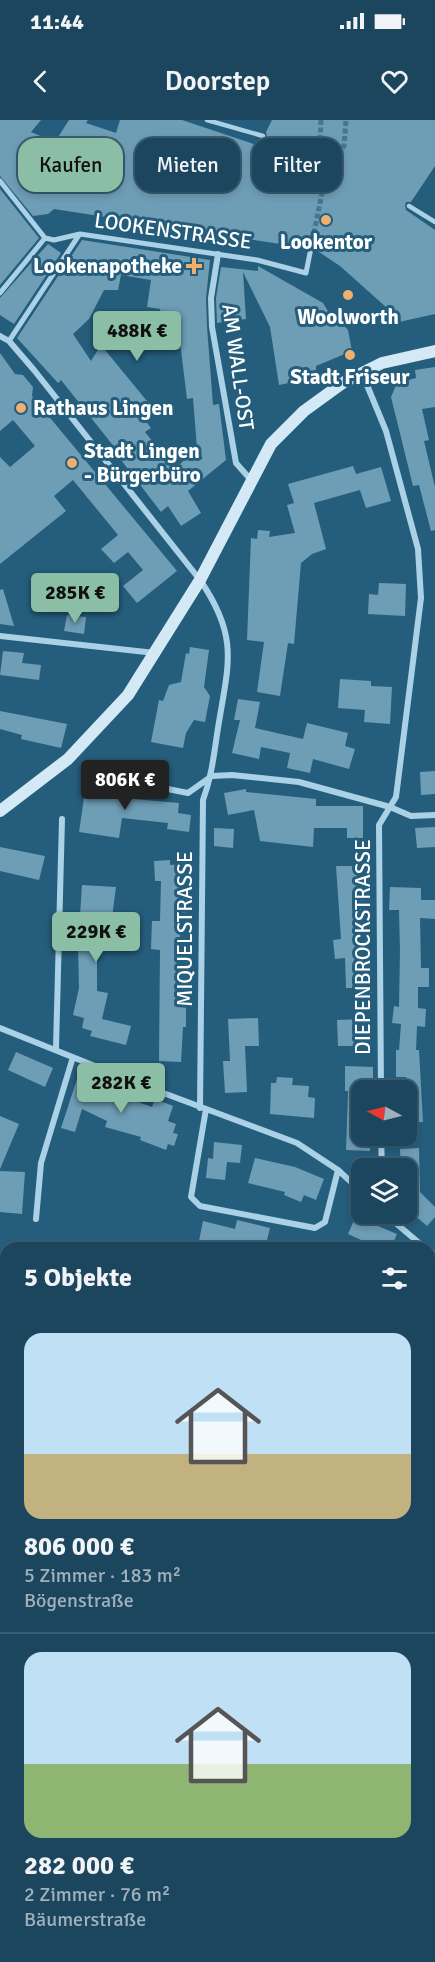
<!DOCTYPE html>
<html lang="de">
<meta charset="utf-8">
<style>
body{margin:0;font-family:Signika,sans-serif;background:#295067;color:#f1f3f6;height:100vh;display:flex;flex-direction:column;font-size:22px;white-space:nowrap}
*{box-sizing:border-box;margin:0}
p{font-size:20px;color:#a0b1bc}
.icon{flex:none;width:33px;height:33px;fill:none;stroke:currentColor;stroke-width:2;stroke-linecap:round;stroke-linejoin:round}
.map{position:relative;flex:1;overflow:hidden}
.details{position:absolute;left:0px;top:1122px;width:435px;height:720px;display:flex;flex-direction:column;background:#1c465e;border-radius:18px 18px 0 0;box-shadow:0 3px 9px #0003,0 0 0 2px #3a5e73}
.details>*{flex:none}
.guide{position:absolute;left:18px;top:18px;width:399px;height:54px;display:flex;gap:12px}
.needle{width:39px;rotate:277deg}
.fabs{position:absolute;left:351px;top:960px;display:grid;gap:12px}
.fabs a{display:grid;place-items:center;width:66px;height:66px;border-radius:12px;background:#1c465e;box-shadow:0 3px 9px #0003,0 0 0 2px #3a5e73;font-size:30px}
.price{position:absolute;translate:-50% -51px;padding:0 14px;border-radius:6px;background:#8abfa5;color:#111;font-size:20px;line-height:39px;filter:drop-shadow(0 2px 3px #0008)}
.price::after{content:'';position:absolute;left:50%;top:36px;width:18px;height:14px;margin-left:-9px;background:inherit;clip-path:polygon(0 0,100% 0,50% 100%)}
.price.current{background:#222;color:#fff}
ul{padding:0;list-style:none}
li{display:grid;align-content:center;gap:12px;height:318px;padding:0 24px}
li+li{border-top:2px solid #3a5e73}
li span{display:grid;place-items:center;height:186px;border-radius:18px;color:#555}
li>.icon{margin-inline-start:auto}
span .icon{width:108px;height:108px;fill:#fffc;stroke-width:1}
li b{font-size:26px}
h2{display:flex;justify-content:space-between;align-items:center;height:72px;padding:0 24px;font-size:26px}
.pill{padding:0 21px;border-radius:18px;background:#1c465e;box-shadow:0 3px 9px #0003,0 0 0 2px #3a5e73;font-size:21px;line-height:54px}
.pill.current{background:#8abfa5;color:#111}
.status{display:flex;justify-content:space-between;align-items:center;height:42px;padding:0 30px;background:#1c465e;direction:ltr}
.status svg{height:16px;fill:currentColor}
header{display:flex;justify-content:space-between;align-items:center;height:78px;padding:0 24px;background:#1c465e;font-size:27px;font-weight:600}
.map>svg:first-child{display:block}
.green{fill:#367798}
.water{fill:#61899f;stroke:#9ecee5;stroke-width:1.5}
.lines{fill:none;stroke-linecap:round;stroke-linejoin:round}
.stream{stroke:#9ecee5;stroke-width:4.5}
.building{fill:#6e9db6;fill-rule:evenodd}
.pedestrian-tunnel{stroke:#467690;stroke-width:5;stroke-dasharray:5 2.5;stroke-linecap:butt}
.service{stroke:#aad1e5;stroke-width:4.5}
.pedestrian{stroke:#aad1e5;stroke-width:5}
.minor{stroke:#aad1e5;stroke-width:6}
.secondary{stroke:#d3e9f5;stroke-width:12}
.poi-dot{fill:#eeaf6f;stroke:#255e7d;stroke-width:2}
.labels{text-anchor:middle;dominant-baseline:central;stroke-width:6;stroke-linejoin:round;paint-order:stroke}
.street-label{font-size:21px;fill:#fff;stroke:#255e7d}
.poi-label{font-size:21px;font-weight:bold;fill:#fff;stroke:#255e7d}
</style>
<div class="status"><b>11:44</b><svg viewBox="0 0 49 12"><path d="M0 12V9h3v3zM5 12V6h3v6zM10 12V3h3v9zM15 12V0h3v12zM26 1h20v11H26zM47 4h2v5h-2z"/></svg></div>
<header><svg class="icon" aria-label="back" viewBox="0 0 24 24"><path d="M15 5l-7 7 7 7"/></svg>Doorstep<svg class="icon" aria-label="heart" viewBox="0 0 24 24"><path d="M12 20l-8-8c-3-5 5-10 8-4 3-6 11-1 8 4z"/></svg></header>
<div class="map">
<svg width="435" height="1842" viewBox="0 0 435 1842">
<rect width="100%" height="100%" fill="#255e7d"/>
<!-- green -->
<path class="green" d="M0,1341H6V1617H0Z
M429,1349H435V1613H429Z
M183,1836H414L413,1842H195Z"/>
<!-- water -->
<path class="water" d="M0,1203H6V1317H0Z
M429,1213H435V1298H429Z"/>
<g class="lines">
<!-- stream -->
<path class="stream" d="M0,1722L6,1725
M151,1836L161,1842"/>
</g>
<!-- building -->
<path class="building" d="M0,0H41L31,12L55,22L69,0H88L86,3L116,13L120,0H182L260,26L262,20L267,18L266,12L272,0H435V46L411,82H406L405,86L406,90L435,110V194L390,204L387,188L340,146L316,130L313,123L306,128L54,89L48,94L33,96L0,56Z
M0,69L39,118L0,165Z
M82,120L210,140L206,178L207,207L213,285L219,284L226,340L188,371L201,393L181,406L168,386L161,392L121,340L123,338L61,260L58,263L17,218ZM121,155L151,160L147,187L160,189L165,214L180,222L187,279L193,278L197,328L175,349L145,312L151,308L142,296L151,286L101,225L91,241L73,214L89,199L104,170H118Z
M48,124L61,133L14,204L0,195V178Z
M258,146L323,183L332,198L337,199L348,210L352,231L316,246V252L298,255L299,261L279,265L270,207L243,152L246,199L217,203L216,178L221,147L258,151Z
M0,233L15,254L23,255L33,267L32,276L177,451L137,483L123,466L143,450L128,432L114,443L101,429L118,415L73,360L54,376L66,391L0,444V337L10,347L35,326L13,300L0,311Z
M435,247V287L422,289L429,320L424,321L435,367V410L431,411L419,365L413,366L391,277L397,263L416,258L415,250Z
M353,346L356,354L381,347L391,381L366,388L360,370L314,383L326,429L312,434L301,443L294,524L288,523L280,576L257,572L264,522L247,520L251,418L257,419L258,410L270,411L269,417L295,413L287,385L294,383L288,364Z
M379,463L406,464L405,496L368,494L369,474L378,475Z
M3,469L14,506L0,504V470Z
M67,495L86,497L84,514L64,511Z
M190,527L209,530L204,567L210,576L205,602L194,600L186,613L183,628L151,622L159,580L163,581L169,565L181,562L186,533L189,534Z
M3,531L24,533L22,543L41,545L39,560L0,555Z
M340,559L371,561V566L392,567L390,604L364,602L365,590L338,588Z
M238,579L260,582L255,608L303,619L307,603L348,613L345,626L355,629L349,649L313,639L310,653L287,648L290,633L261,627L259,639L232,633L240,600H234Z
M0,591L67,604L61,628L21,619L22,615L0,609Z
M435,651V674L421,675L420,652Z
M86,664L136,668L134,679L179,683L178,693L191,695L189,712L167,709L168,703L122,698L119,718L79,712Z
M246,669V672L316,679V686H363V718H347V708H314L313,727L260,721L254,690L228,695L224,673Z
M435,707V727L417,728L415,708Z
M214,708L234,709L233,728L214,726Z
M0,727L45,736L39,760L0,751Z
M170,740V745L188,744L189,759L186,796H181L179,842H183L181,883H186V907H183L181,942L159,941L160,830L151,829L152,801H160L161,761H155L154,741Z
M336,746H364L365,808H356L360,839H371L372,874H354V868H346L345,838L335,839L333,820L341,819Z
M82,765L116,767L108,828L97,827V871L108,873L102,899L131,906L126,925L90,916L92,911L82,908L84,898L73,895L79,868L78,826Z
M390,767L421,768V780H435V799L420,798L421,848H429V867H418V888L426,889L425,907L417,906L416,930H419L423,1002L406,1003V957H396V930H399L401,904L392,903L394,886L399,887L400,830L399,790H389Z
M258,898L259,926H245L247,972L225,973L223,941H230L228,899Z
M363,899V926H338L337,900Z
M16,932L53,948L45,967L8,950Z
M345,946L373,947V970H362V1016H370V1031L346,1030L348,971H345Z
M78,956L107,965L105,970L152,987L155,979L173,986L168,1001L176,1004L173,1013L178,1014L174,1026L168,1024L166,1030L140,1020L141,1017L105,1007L107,1001L82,989L75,1012L61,1008Z
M277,957L293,958L292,965L309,966L308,977L315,978L314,998L270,994L271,963H276Z
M0,996L19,1004L0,1049Z
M214,1022L242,1025L240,1043L227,1042L225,1060L206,1058L208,1038L213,1039Z
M419,1028L420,1072L435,1087V1097L427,1106L406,1088V1048H401L400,1029Z
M255,1038L295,1047L324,1059L316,1080L304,1075L301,1082L284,1075L285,1072L248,1063Z
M0,1051L25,1052L22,1094L0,1092Z
M358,1091L380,1101L378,1106L397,1114L391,1128H368L370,1124L348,1114Z
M237,1100L270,1108L265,1128L198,1126L203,1101L235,1109Z"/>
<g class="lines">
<!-- pedestrian-tunnel -->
<path class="pedestrian-tunnel" d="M321,0L320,22L330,33L338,34L344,26L346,0
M311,128L330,33"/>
<!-- service -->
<path class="service" d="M207,0L263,16
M409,86L435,102
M56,295L64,289"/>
<!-- pedestrian -->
<path class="pedestrian" d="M0,61L45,118L54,120L80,114L257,140L306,153L311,128
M0,173L45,118
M9,221L79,115"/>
<!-- minor -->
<path class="minor" d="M218,134L211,178L212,207L236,343L251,360
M0,216L9,221L34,250L200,460C240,518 228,545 218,608C214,633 212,656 203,680L200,988
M362,253L386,311L418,429L421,478L396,677L379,705L381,970
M0,516L155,533
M106,657L188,673L212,656L232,655L299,662L390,687L411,696L435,695
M0,908L150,968L297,1023L338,1050L362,1072
M56,928L62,699
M206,989L191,1077L200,1086L315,1108L325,1102L338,1050
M381,1016L382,1048
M385,1094L425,1128
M36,1099L41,1043L73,937
M429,1130L435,1134
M0,1681L6,1682
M429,1682H435"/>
<!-- secondary -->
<path class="secondary" d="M0,691L68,639L128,575L200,460L271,324L304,291L344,262L382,243L435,231"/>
</g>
<!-- markers -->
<g class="poi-dot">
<circle cx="326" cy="100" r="6"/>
<path d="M191 137h6v6h6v6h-6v6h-6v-6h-6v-6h6z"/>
<circle cx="348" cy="175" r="6"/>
<circle cx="350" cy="235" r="6"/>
<circle cx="21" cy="288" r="6"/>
<circle cx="72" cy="343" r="6"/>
</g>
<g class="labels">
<!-- street labels -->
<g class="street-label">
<text transform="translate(173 111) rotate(8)">LOOKENSTRASSE</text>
<text transform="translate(238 247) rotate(82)">AM WALL-OST</text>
<text transform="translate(185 809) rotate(-90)">MIQUELSTRASSE</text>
<text transform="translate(363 827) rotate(-90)">DIEPENBROCKSTRASSE</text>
</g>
<!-- poi labels -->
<g class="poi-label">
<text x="326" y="122">Lookentor</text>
<text x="182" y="146" text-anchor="end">Lookenapotheke</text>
<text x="348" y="197">Woolworth</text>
<text x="350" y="257">Stadt Friseur</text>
<text x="33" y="288" text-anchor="start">Rathaus Lingen</text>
<text x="84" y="331" text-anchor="start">Stadt Lingen<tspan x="84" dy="24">- Bürgerbüro</tspan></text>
</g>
</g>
</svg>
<div class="fabs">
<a><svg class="needle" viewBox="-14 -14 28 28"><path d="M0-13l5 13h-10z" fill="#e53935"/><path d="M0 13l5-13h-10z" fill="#a0b1bc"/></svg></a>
<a><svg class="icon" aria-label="layers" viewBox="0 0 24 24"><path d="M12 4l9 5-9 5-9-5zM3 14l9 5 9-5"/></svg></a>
</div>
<b class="price" style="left:137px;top:242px">488K €</b>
<b class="price" style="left:75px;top:504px">285K €</b>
<b class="price current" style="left:125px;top:691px">806K €</b>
<b class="price" style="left:96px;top:843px">229K €</b>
<b class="price" style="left:121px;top:994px">282K €</b>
<div class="guide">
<a class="pill current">Kaufen</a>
<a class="pill">Mieten</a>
<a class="pill">Filter</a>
</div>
<section class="details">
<h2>5 Objekte<svg class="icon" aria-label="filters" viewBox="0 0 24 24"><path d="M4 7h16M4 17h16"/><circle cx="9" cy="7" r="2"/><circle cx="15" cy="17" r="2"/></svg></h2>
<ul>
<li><span style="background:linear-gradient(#bfe0f5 65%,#c2b280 0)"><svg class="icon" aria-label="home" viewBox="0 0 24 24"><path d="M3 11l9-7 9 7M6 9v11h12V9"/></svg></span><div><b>806 000 €</b><p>5 Zimmer · 183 m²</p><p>Bögenstraße</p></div></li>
<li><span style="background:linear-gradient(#bfe0f5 60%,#8fb573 0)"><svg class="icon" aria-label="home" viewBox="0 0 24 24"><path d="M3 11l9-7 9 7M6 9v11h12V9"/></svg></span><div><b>282 000 €</b><p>2 Zimmer · 76 m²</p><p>Bäumerstraße</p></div></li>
</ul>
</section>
</div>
